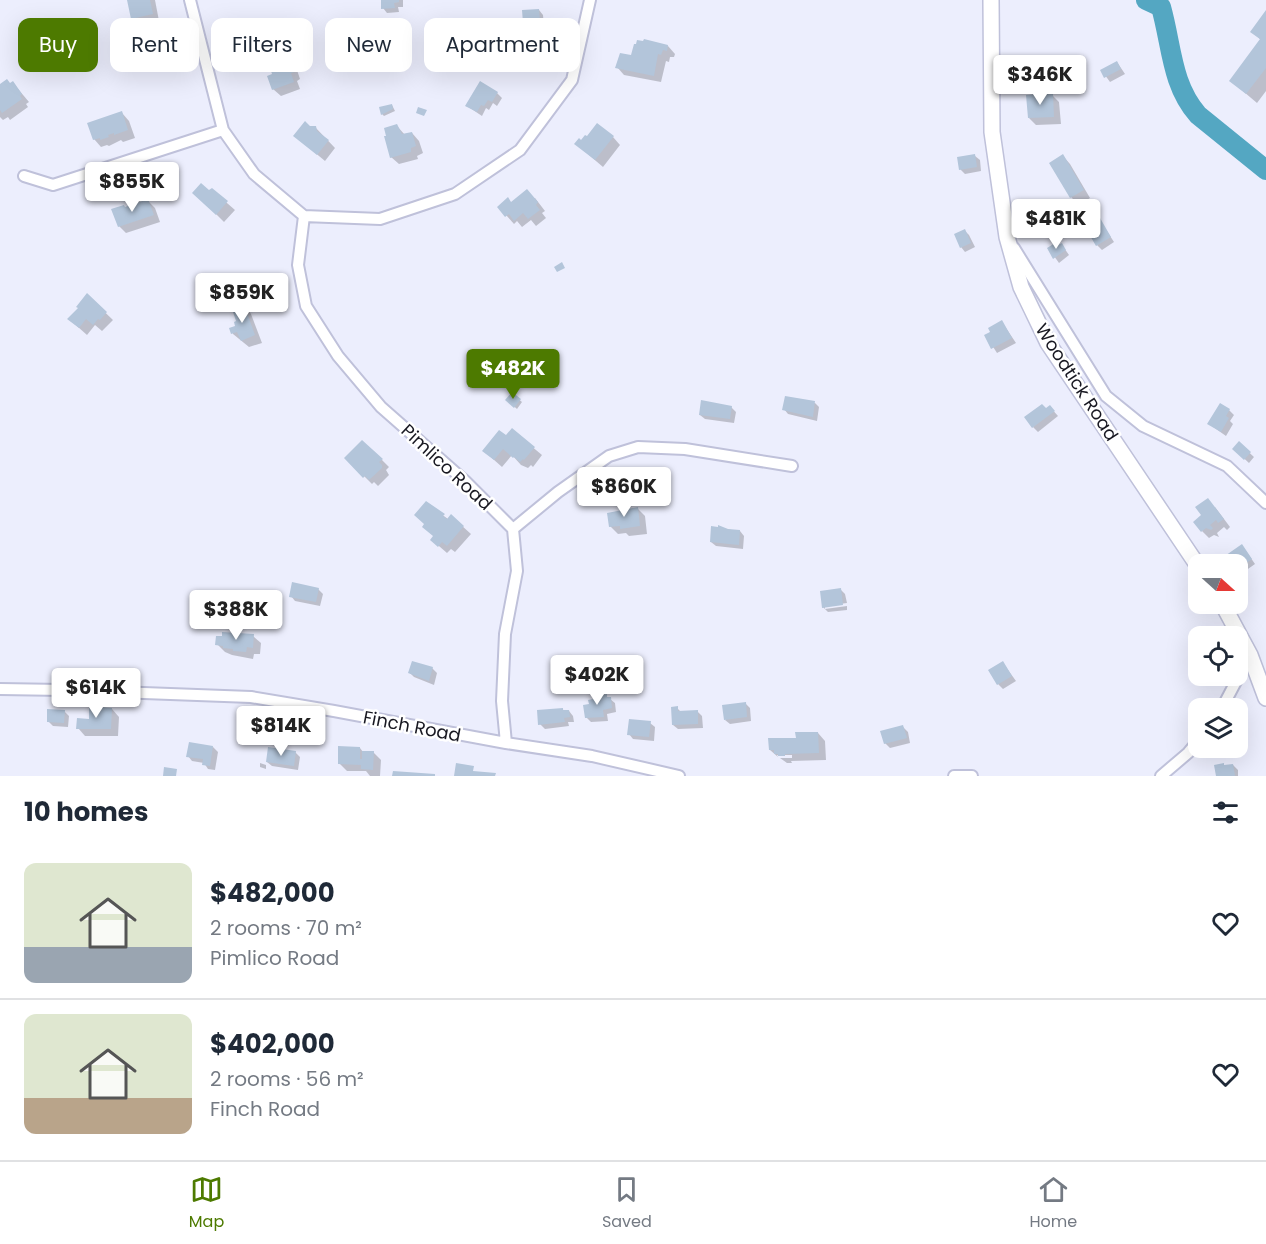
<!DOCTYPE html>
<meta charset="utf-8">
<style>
body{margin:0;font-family:Poppins,sans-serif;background:#f2f2f3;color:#1f2937;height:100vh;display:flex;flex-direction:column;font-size:22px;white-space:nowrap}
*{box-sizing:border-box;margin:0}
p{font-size:20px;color:#747a83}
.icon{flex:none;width:33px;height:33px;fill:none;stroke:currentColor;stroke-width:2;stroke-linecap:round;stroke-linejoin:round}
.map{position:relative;height:776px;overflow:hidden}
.drawer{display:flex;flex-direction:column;background:#fff;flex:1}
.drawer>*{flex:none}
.banner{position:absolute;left:18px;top:18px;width:600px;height:54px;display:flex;gap:12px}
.needle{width:39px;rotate:111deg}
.controls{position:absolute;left:1188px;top:554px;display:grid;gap:12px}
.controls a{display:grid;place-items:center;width:60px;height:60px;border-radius:12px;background:#fff;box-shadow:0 6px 24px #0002;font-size:30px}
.price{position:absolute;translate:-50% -51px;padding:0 14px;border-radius:6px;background:#fff;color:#222;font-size:20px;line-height:39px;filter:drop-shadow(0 2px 3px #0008)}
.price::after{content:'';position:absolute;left:50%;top:36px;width:18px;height:14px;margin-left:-9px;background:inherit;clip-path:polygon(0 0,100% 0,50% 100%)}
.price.current{background:#4d7a00;color:#fff}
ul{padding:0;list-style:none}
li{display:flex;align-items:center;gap:18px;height:150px;padding:0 24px}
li+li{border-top:2px solid #e0e1e3}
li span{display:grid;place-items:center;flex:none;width:168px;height:120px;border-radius:12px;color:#555}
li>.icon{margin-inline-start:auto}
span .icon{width:72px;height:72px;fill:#fffc;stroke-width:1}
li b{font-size:26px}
h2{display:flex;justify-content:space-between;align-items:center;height:72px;padding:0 24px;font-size:26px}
.pill{padding:0 21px;border-radius:12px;background:#fff;box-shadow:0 6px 24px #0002;font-size:21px;line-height:54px}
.pill.current{background:#4d7a00;color:#fff}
.dock{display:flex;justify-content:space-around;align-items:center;height:84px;border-top:2px solid #e0e1e3;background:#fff;font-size:16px;color:#747a83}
.dock a{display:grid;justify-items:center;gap:3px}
.dock .current{color:#4d7a00}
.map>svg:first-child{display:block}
.shadow{fill:#0003}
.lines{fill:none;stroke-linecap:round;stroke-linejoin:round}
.river{stroke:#54a7c2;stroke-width:20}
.building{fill:#b3c5da}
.street-casing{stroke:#bfc1da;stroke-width:14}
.secondary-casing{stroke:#bfc1da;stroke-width:18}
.street{stroke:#fff;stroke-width:10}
.secondary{stroke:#fff;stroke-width:15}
.labels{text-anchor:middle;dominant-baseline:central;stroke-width:5;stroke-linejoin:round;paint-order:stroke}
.street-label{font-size:18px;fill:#181821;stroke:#fff}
</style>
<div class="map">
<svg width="1266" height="776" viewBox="0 0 1266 776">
<rect width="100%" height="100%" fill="#eceefd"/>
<!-- shadow -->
<path class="shadow" d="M129,0H155L159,21L140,25L133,18Z
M382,0H403V7H398L399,12L387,13L383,8Z
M539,10L543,15L545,39L530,40L525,35Z
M1266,13V91L1257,103L1231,81L1261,40L1252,32Z
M668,46L675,54L674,57H670L669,62L666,61L661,82L624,75L617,67L633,57Z
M286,53L294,61L300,79L297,81L300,89L281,96L273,89L274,75Z
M1042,59L1047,64L1048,74L1032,75L1028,70Z
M1117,62L1125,74L1110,82L1102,71Z
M13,83L29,102L26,104L28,107L10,120L8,117L3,120L0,117V85Z
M497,93L502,98L497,106L493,103L489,110L486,108L482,116L467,106Z
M1052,95L1059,102L1061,124L1036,125L1029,118Z
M392,105L395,111L384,116L382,114Z
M122,113L129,121L135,138L123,142L121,140L109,146L107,145L101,147L94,139Z
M397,126L405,135L412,133L419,141L423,153L417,156L418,159L399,164L391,157Z
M310,127H315L335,148L325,161L295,136Z
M613,137L620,145L603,167L576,144Z
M975,156L980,160L981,171L965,174L960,169Z
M1063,156L1070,164L1090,198L1079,205L1071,197L1051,163Z
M212,190L235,210L224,222L194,192H209Z
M535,198L545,211L542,213L546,218L536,226L531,220L522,227L517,221L514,224L499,207Z
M148,201L155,208L160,222L126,233L119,226L126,208Z
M1095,213L1114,242L1102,250L1097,245Z
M965,231L969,235L975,247L965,252L961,247Z
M1062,245L1069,255L1059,263L1049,249Z
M87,295L113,320L102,331L95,325L87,335L69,319L80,308Z
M244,306L251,314L262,343L249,347L233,334L231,329L237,327Z
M1002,322L1016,343L997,353L986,336Z
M512,394L522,402L517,409L507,400Z
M815,403L819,407L817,421L788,414L784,409Z
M731,407L736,412L734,423L705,419L700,415Z
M1050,407L1058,416L1038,432L1033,427Z
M1229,410L1234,415L1230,421L1233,424L1226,436L1209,424Z
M512,430L542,455L533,467L531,465L528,468L521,465L512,455L502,467L484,451L506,437Z
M1239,443L1254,457L1249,463L1234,449Z
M346,458L382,460L389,467L386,470L389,475L378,486L374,482L372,484Z
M426,503L448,519L451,516L471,534L455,552L451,549L447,553L432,540L435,537Z
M1215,507L1230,527L1227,530L1224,527L1217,533L1219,537L1214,535L1209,538L1202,531Z
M637,508L645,516L647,534L629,536L626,533L618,534L610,526Z
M724,529L740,531L744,536L743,549L716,546L711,542Z
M1246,551L1255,564L1238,576V564H1228Z
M318,589L323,594L320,606L295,601L291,596Z
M841,590L845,594L847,603L825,606V609L847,606V610L828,612L823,607Z
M253,636L261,643L260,654H254L253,659L232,655L225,652L217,644Z
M1003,663L1016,681L1003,689L998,684Z
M432,668L437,673L434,685L414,677L410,673Z
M606,696L615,703L616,712L607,714L608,721L591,722L586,717L590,705Z
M745,703L750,708L751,721L730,724L725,720Z
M677,708L681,712L697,711L702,716L703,728L678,729L673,725Z
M112,709L119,717L118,736H85L78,728Z
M562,709L565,711H569L573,716L574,722H568L569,726L545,729L540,724Z
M64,711L69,716L68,727L53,726L48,721Z
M650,723L655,727L654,741L633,739L629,734Z
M903,727L908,732L910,743L890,748L885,743Z
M818,733L825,741L826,760L791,761L792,763H787L780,758H792V755H777L778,757L770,750Z
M213,747L218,752L215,770L208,769L204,763L192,761L188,756Z
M360,748L363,752H373L381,760L380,776H370L366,771H347L339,763Z
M295,752L300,757L298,770L272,766L267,762Z
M260,763L266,765V769L260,767Z
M1233,765L1238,770V776H1217Z"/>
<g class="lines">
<!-- river -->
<path class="river" d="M1146,0L1161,7C1172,46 1171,84 1198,115L1266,170"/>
</g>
<!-- building -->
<path class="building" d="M127,0H150L153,14L131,19Z
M381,0H399V2L394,3L395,8L381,9Z
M539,9L541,34L524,36L522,10Z
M1266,10V68L1246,94L1229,81L1260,39L1250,32Z
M125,34L133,37L130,44L122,40Z
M644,39L668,45L667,51L663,50L661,55L658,54L654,76L615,68L620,53L631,55L634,44H636L637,40L643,41Z
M287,51L294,72L291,73L294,82L272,90L267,76L272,74L267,59Z
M1043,57L1044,69L1026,71L1025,60Z
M1117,61L1121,69L1104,78L1100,70Z
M7,79L10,83L13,81L22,94L20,96L22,99L2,113L0,110V84Z
M480,81L498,92L492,102L488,100L484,106L481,105L477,112L465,106Z
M1053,93L1054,117L1028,118L1026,95Z
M392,104L393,109L381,115L379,107Z
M418,107L427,110L424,116L416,113Z
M122,111L128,130L114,135V133L108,135L109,137L100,140V138L93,140L87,123Z
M305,121L310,126H316L317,131L329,140L317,155L293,136Z
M597,123L614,136L595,160L574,144L579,138L581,140L585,135L587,136Z
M397,124L402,134L412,132L416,146L411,148V152L390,158L384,136H386L384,128Z
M975,154L977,167L959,170L957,157Z
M1063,154L1084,190L1070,198L1049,163Z
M201,183L209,190L212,188L228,201L216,215L192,193Z
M527,189L538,202L536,205L540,210L528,219L523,213L514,221L509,214L505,217L497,207L508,197L511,202Z
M148,199L154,215L118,227L111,209L124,205L125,207Z
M1096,211L1111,237L1096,246L1081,220Z
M965,229L971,243L960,248L954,234Z
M1055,243L1056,246L1062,243L1066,250L1053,259L1047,248Z
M562,262L565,268L557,272L554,267Z
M87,293L107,312L100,320L98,319L93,325L86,319L79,328L67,319L78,308L76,307Z
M244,305L255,335L241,341L237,332L231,334L229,328L235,326L234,322L236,321L232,309Z
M1002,320L1012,338L991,349L984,335L990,332L988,328Z
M512,392L521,399L514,408L505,400Z
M785,396L815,401L813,417L782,410Z
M701,400L732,406L730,419L699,415Z
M1220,403L1230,409L1226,416L1229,418L1221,432L1207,424Z
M1042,404L1046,408L1050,405L1055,411L1032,428L1024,417Z
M512,428L535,447L524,460L523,459L520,462L514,457L513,458L503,449L494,460L482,451L499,430L506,435Z
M362,440L383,459L379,462L382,465V468L369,480L365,476L363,478L344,458Z
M1239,441L1251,452L1244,460L1232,449Z
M1208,498L1224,519L1218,523L1216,520L1210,525L1213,528L1211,530L1206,528L1201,532L1193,522L1201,515L1195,507Z
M426,501L445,514L443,516L447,519L451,514L464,526L447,546L442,542L438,547L430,540L433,536L422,527L424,524L414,515Z
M638,507L640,526L620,529V526L609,527L607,513Z
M718,525L728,529L740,530L739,545L710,542L711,526L718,527Z
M1242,544L1252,559L1238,569V564H1226L1222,558Z
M292,582L319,588L316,602L289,597Z
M841,588L843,605L822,608L820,591Z
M222,632L254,634L253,648L247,647L246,652L233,651V649L223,648V646L215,645L216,636H222Z
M412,661L433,667L429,681L408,673Z
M1003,661L1012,676L997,685L988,670Z
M607,694V697H611L612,708L603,710L604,717L585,718L583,705L589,704L588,700L593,699L592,696Z
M746,702L747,717L724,720L722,705Z
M89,706L112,708L111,729H76L77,718L89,719Z
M678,706V711L698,710V724L672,725L671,707Z
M563,708V710H569L570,717L564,718L565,722L538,725L537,710Z
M47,709L65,710L64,723L47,722Z
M629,719L651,721L649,737L627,735Z
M903,725L907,738L884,744L880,731Z
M795,732H818L819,753L785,754V756H778V754H774V750H769L768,738H796Z
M189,742L213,746L210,766L202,765L203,759L186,757Z
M338,746L360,747V759H362V751H374L373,770L361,769V765L338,764Z
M268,747L296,751L294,766L266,762Z
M456,763L474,766L473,771L496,773L495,776H454Z
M1224,763V765L1233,764L1235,776H1216L1214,765Z
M164,767L177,769L176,776H163Z
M393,771L435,774V776H392Z"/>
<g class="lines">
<defs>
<path id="street" d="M190,0L223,130L254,174L304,216L380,219L455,194L520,150L572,80L590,0
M24,176L53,185L223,130
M304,216L298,265L306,306L338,356L381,407L465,481L513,529L517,571L505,634L502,701L506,743
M1014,248L1106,396L1143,426L1227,466L1266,503
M513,529L558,492L609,456L638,447L685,449L792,466
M0,689L63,690L251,697L334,711L506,743L592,756L679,776
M1222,708L1250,655
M954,776H972
M1161,776L1188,753L1198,741"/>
<path id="secondary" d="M991,0L992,132L1007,237L1021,287L1048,343L1198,566
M1222,603L1250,655L1266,698"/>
</defs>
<!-- street casing -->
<use href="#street" class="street-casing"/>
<!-- secondary casing -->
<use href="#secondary" class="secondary-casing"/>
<!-- street -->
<use href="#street" class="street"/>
<!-- secondary -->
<use href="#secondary" class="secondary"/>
</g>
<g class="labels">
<!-- street labels -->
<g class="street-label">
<text transform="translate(1077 382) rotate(57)">Woodtick Road</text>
<text transform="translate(447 467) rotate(43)">Pimlico Road</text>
<text transform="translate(412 726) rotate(11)">Finch Road</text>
</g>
</g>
</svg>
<div class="controls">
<a><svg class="needle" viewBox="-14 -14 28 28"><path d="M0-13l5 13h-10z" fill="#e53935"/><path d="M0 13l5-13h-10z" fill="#747a83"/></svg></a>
<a><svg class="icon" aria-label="locate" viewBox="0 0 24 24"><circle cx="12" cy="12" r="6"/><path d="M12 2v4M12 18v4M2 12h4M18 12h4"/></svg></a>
<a><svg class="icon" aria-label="layers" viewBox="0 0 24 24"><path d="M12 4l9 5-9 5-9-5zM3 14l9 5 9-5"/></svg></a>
</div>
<b class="price" style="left:1040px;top:106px">$346K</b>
<b class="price" style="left:132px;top:213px">$855K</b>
<b class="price" style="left:1056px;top:250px">$481K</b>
<b class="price" style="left:242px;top:324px">$859K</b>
<b class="price current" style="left:513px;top:400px">$482K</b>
<b class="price" style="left:624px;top:518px">$860K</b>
<b class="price" style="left:236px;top:641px">$388K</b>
<b class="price" style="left:597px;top:706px">$402K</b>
<b class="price" style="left:96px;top:719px">$614K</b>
<b class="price" style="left:281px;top:757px">$814K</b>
<div class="banner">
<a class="pill current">Buy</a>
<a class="pill">Rent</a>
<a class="pill">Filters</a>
<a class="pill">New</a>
<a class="pill">Apartment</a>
</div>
</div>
<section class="drawer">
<h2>10 homes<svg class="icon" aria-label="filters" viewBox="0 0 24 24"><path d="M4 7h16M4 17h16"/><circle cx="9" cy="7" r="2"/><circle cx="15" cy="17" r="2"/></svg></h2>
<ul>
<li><span style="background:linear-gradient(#dfe7d0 70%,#9aa5b1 0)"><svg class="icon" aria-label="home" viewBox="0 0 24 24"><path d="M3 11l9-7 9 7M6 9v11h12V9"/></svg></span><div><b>$482,000</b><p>2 rooms · 70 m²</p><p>Pimlico Road</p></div><svg class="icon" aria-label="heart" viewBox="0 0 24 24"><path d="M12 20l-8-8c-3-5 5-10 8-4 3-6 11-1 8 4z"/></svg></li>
<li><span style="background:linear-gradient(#dfe7d0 70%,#b9a48a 0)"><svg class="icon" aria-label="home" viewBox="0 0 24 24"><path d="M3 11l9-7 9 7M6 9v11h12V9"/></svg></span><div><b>$402,000</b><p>2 rooms · 56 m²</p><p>Finch Road</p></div><svg class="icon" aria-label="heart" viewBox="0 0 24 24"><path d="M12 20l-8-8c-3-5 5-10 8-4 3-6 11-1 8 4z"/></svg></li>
</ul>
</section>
<nav class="dock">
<a class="current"><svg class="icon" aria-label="map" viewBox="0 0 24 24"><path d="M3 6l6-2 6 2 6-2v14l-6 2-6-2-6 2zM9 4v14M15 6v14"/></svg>Map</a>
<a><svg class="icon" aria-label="saved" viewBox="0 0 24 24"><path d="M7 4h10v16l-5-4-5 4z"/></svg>Saved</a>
<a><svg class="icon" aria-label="home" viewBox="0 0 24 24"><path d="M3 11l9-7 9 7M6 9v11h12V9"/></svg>Home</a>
</nav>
